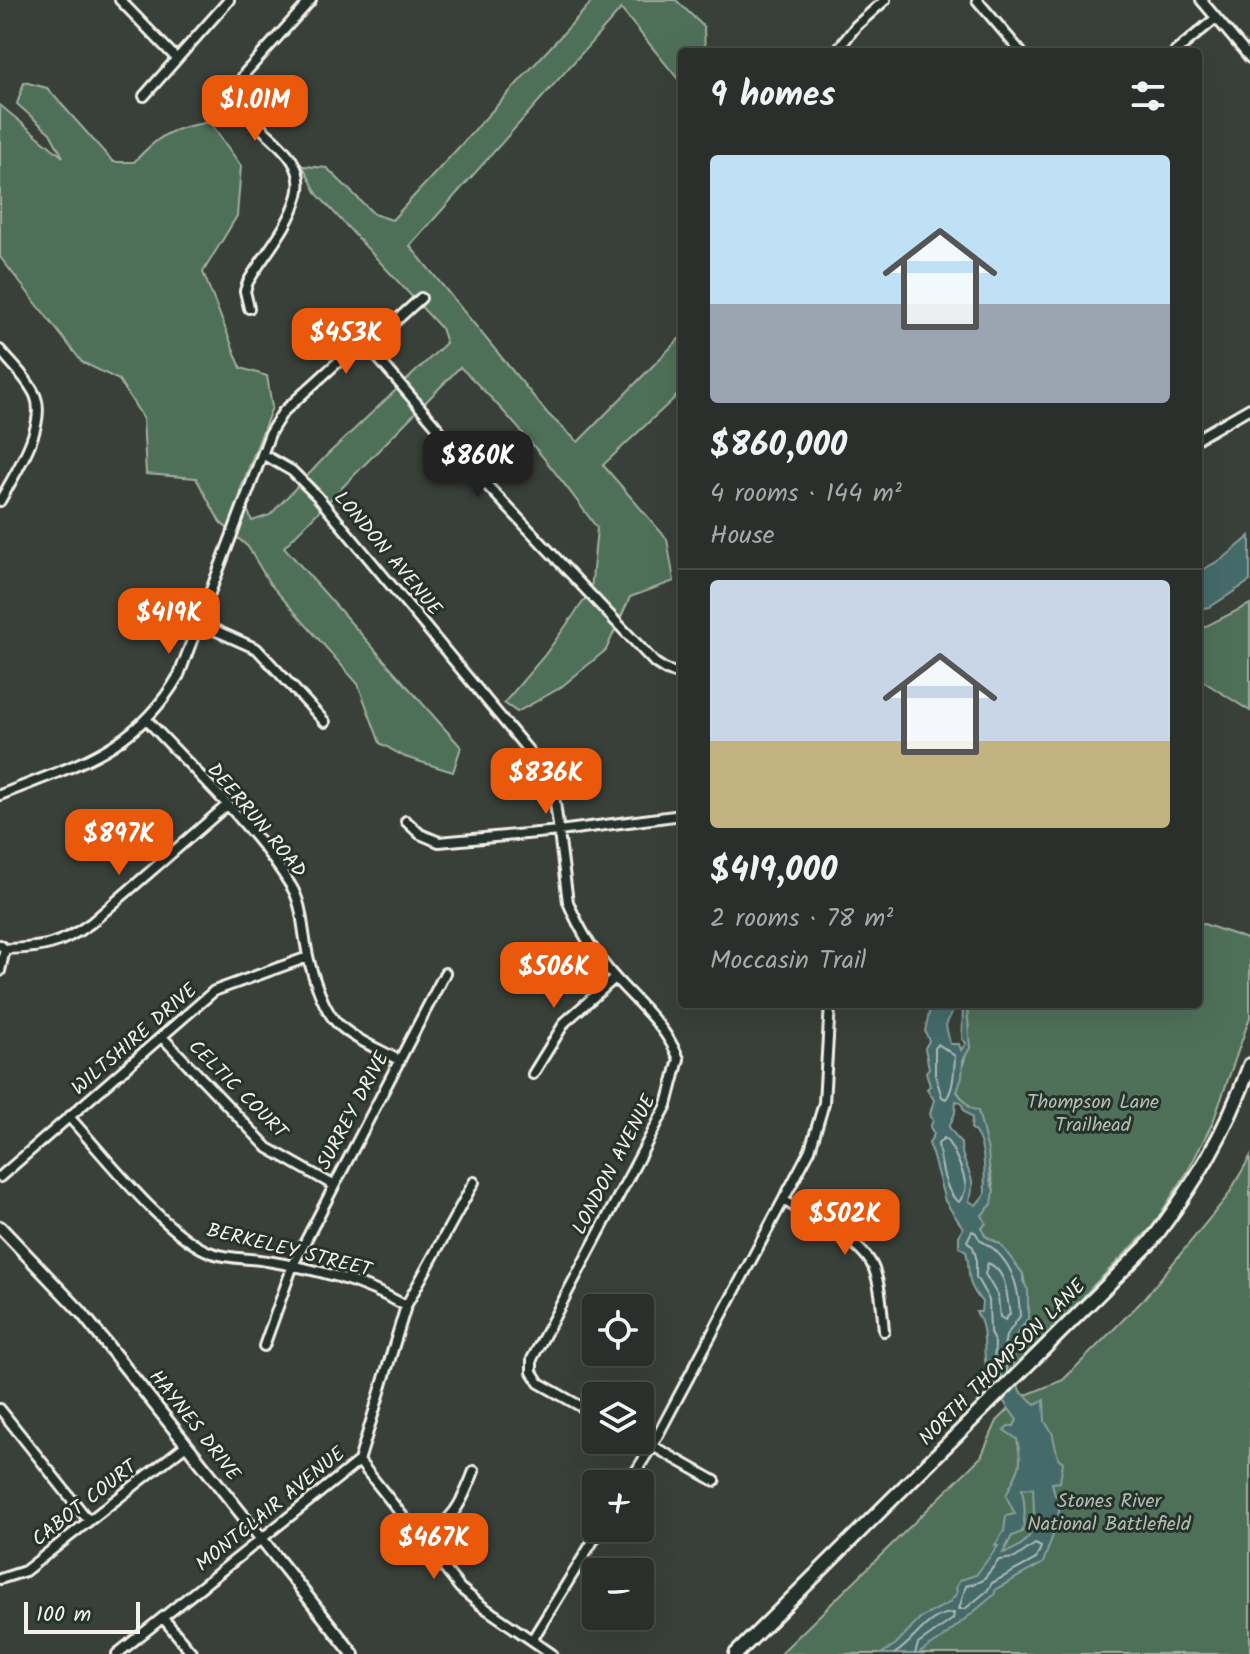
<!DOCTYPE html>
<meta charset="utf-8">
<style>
body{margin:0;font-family:Kalam,sans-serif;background:#333733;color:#f1f3f6;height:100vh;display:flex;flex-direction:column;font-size:30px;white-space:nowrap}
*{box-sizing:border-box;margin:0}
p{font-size:26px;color:#a6a9a9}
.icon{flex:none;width:44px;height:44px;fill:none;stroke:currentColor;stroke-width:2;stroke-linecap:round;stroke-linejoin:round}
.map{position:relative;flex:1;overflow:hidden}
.drawer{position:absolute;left:678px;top:48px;width:524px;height:960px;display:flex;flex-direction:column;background:#2b2f2b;border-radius:8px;box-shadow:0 8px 32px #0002,0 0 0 2px #474a47}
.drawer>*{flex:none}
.tools{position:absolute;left:582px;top:1294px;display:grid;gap:16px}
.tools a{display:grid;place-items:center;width:72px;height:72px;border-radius:8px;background:#2b2f2b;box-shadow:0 8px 32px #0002,0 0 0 2px #474a47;font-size:40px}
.scale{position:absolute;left:24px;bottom:20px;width:116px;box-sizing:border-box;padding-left:8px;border:4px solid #f4f1e8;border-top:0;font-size:22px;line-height:28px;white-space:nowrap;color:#f4f1e8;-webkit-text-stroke:6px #26332d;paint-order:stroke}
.price{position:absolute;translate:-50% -68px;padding:0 18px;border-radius:16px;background:#ea580c;color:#fff;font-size:26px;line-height:52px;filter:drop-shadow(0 2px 4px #0008)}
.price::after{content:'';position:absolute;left:50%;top:48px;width:24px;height:18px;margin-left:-12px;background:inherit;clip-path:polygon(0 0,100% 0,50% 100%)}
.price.active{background:#222;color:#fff}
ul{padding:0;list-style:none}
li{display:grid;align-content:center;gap:16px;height:424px;padding:0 32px}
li+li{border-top:2px solid #474a47}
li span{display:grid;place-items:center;height:248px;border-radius:8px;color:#555}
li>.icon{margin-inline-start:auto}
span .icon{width:144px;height:144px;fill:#fffc;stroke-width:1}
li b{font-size:34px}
h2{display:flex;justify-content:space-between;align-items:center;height:96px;padding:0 32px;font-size:34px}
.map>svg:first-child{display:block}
.green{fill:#4f7059;stroke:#a2b0a0;stroke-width:2}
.water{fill:#456a6a;stroke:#8ba09c;stroke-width:2;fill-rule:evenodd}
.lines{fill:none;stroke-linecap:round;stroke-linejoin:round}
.shore{stroke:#aebbb6;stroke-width:2}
.minor-casing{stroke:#f4f1e8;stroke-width:14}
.tertiary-casing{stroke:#f4f1e8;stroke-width:16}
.secondary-casing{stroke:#f4f1e8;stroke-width:18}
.minor{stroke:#26332d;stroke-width:8}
.tertiary{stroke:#26332d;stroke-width:10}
.secondary{stroke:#26332d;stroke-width:12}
.labels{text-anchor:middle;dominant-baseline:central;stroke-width:6;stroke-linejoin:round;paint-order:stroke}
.street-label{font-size:20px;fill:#f4f1e8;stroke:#26332d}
.park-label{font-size:20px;fill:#b2bdaf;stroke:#26332d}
</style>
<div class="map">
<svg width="1250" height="1654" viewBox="0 0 1250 1654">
<rect width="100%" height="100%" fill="#393f39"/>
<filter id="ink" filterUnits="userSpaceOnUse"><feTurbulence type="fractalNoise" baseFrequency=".0125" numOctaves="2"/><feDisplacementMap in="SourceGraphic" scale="16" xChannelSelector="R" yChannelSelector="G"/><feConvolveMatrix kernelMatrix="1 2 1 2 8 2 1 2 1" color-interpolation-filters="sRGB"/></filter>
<g filter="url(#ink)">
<!-- green -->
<path class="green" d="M588,0H676L704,27L705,52H682V84L621,9L410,246L548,414L578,442L682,336V391L603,465L667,539L674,581L630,597L606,650L560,688L517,712L504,703L544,656L591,591L597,528C556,471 511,415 460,367L284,547L461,747L453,772L405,757L380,743L358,684L270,584L248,547L220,522L196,478L146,474L143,418L119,380L82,362L0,257V105L63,157L50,133L17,104L24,82L47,88L113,162H134C160,134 172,128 210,122L241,166L237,216L203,272L241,368L267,376L272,407L240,491L252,521L270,515L327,455L446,343L441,328L317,194L303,166L327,168L374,214L392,220L590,4Z
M1250,604V711L1198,678V630Z
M1198,922L1250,940V1017L1213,1122L1188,1171L1152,1227L1093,1286L1061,1323L1013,1368L1014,1337L1024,1327L1029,1311L1023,1274L1000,1244L985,1236L982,1228L986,1223L981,1215L994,1191L978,1111L970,1108L957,1092C962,1064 975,1034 965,1004H1198Z
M1250,1157V1654H780L981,1457L997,1421L1021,1397L1063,1380L1143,1300L1227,1197Z"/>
<!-- water -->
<path class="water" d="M1250,536V581L1210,607L1198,609V572L1224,558Z
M931,1004H956L946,1025L950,1044H959L961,1050L966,1043L962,1039L963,1004L967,1009L970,1048L963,1060L962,1077L957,1092L970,1108L978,1111L988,1151L990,1180L994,1191L992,1204L982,1215L986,1223L982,1228L985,1236L1000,1244L1023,1274V1281L1028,1290V1318L1014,1338L1013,1368L1020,1391L1035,1404L1044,1400L1045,1422L1052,1432L1058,1458L1063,1462L1060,1482L1052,1483L1055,1495L1061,1498L1057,1524L1050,1530L1053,1535L1043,1563L996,1589L994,1595L941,1639L918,1654H881L896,1644L920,1618L949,1603L957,1593L956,1587L960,1580L976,1575L998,1546L995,1545L1004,1531L1006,1516L1015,1514L1006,1496C1018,1466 1024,1473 1017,1439L1004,1430L1008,1426H1014L1017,1420C1006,1405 990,1384 986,1366C982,1347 988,1330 976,1312H981L982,1302C963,1279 972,1274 966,1251L959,1247V1236L963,1228L945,1201L929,1143L934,1134L930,1127L933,1121L930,1114L934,1100L927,1089L930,1086L926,1072L929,1068L925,1048L929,1041L925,1031ZM956,1101L961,1102L964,1110L972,1118L971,1128C987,1141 984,1176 985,1194L976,1205L969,1201C980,1175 960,1166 961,1143L949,1127L955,1113ZM1033,1488C1034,1518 1040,1543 1003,1553L1012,1536L1022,1532C1026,1518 1025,1503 1022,1489Z"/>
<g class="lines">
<!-- shore -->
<path class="shore" d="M938,1044L955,1056C954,1070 954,1089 946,1099L942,1097L935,1075V1048Z
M944,1138C952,1144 968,1179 965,1191C964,1194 961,1199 959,1202C944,1193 941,1161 938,1144Z
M988,1263C1008,1272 1006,1295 1010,1314L1005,1320L1000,1317L998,1296L985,1274Z
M1002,1379L994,1364L995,1343L990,1333L989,1300L976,1277V1257L973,1247L967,1241L972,1231L976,1233C980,1243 987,1243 995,1250C1015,1269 1019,1291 1020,1316L1006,1336L1004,1347L1007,1374
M1035,1544L1041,1547L1036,1559L992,1583L987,1591L965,1609H959L966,1586L982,1581L999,1560L1015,1558Z
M894,1654C915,1642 927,1613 954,1613L953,1619L918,1644L915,1654"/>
<defs>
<path id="minor" d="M120,0L177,59
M977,0L1021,52
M1201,0L1250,58
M836,52L856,26L885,0
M1175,52L1216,18
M144,96L229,0
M249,308L245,291L248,282C265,253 289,228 298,195C311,145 233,126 237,87L245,73L311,0
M366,344L483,481L655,663L666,670L682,675
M0,350C12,364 27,378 35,395C48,425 14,475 0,501
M1198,438L1250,408
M264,455L292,471L317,496L547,773L553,787L568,902C580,931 597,958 618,981C641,1006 666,1027 679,1059L667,1105L532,1359V1372L539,1383L596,1415
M199,623L257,649L325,722
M147,720C194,771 255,827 291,886C302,903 302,925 306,945C309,966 322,1008 337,1023C354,1040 380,1049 400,1061
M682,780V816
M0,795C77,764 135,751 179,675L271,431L283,412L351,350L365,344L388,328L421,298
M406,821L420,834L439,842L559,831L682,815
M0,945L5,949C43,948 60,945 91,923L226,806
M0,971L5,949
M163,1038L268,1148L333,1185
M533,1074L565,1022L615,978
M70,1118C103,1154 168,1238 212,1253C229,1259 249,1258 267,1261C317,1269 362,1281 406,1306
M0,1177L214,991L308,957
M785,1201C810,1217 863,1240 874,1269C881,1288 882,1310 884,1331
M264,1346L293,1265L445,973
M0,1409L89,1521
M640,1439L715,1481
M359,1461L460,1588L482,1606L552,1654
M628,1484L652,1446L810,1150L824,1103L830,1004
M421,1542C453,1518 460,1508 474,1471
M0,1579L25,1571L186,1445
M163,1618L193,1654
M532,1640L601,1528
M117,1654L359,1461L406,1306L474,1182"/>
<path id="tertiary" d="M0,1227L81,1312L353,1654"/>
<path id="secondary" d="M736,1654L1150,1243C1194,1185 1225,1135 1250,1065"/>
</defs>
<!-- minor casing -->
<use href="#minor" class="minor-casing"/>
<!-- tertiary casing -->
<use href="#tertiary" class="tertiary-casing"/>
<!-- secondary casing -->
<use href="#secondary" class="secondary-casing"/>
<!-- minor -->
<use href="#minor" class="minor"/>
<!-- tertiary -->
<use href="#tertiary" class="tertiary"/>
<!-- secondary -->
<use href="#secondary" class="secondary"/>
</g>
</g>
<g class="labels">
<!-- street labels -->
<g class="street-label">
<text transform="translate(387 554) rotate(50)">LONDON AVENUE</text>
<text transform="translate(256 821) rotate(50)">DEERRUN ROAD</text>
<text transform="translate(135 1040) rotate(-41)">WILTSHIRE DRIVE</text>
<text transform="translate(237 1090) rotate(45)">CELTIC COURT</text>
<text transform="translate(354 1111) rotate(-62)">SURREY DRIVE</text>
<text transform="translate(615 1165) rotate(-62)">LONDON AVENUE</text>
<text transform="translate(289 1251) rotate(14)">BERKELEY STREET</text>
<text transform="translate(1003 1363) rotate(-45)">NORTH THOMPSON LANE</text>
<text transform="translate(194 1426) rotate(52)">HAYNES DRIVE</text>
<text transform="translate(85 1504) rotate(-38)">CABOT COURT</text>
<text transform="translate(271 1510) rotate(-39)">MONTCLAIR AVENUE</text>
</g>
<!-- park labels -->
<g class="park-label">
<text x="1093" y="1103">Thompson Lane<tspan x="1093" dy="23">Trailhead</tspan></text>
<text x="1109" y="1502">Stones River<tspan x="1109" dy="23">National Battlefield</tspan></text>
</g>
</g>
</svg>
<div class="tools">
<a><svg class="icon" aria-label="locate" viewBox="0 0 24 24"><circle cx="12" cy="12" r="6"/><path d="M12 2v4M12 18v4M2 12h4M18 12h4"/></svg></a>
<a><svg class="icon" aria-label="layers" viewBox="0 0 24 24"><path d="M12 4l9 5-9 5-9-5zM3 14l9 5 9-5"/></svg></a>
<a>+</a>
<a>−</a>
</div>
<div class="scale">100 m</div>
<b class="price" style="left:255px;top:143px">$1.01M</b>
<b class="price" style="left:346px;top:376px">$453K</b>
<b class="price active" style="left:478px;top:499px">$860K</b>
<b class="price" style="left:169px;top:656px">$419K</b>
<b class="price" style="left:546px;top:816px">$836K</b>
<b class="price" style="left:119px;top:877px">$897K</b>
<b class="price" style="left:554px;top:1010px">$506K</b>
<b class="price" style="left:845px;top:1257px">$502K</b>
<b class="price" style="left:434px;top:1581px">$467K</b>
<section class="drawer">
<h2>9 homes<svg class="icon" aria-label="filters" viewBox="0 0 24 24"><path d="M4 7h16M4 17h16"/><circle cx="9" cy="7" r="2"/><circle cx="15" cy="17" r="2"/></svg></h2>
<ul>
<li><span style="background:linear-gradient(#bfe0f5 60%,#9aa5b1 0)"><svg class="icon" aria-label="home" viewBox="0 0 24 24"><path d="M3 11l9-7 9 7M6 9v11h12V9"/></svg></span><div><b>$860,000</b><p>4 rooms · 144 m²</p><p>House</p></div></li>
<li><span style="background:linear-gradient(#c9d6e8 65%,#c2b280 0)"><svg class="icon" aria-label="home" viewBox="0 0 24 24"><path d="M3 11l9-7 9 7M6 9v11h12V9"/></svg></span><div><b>$419,000</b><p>2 rooms · 78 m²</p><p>Moccasin Trail</p></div></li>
</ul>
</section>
</div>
